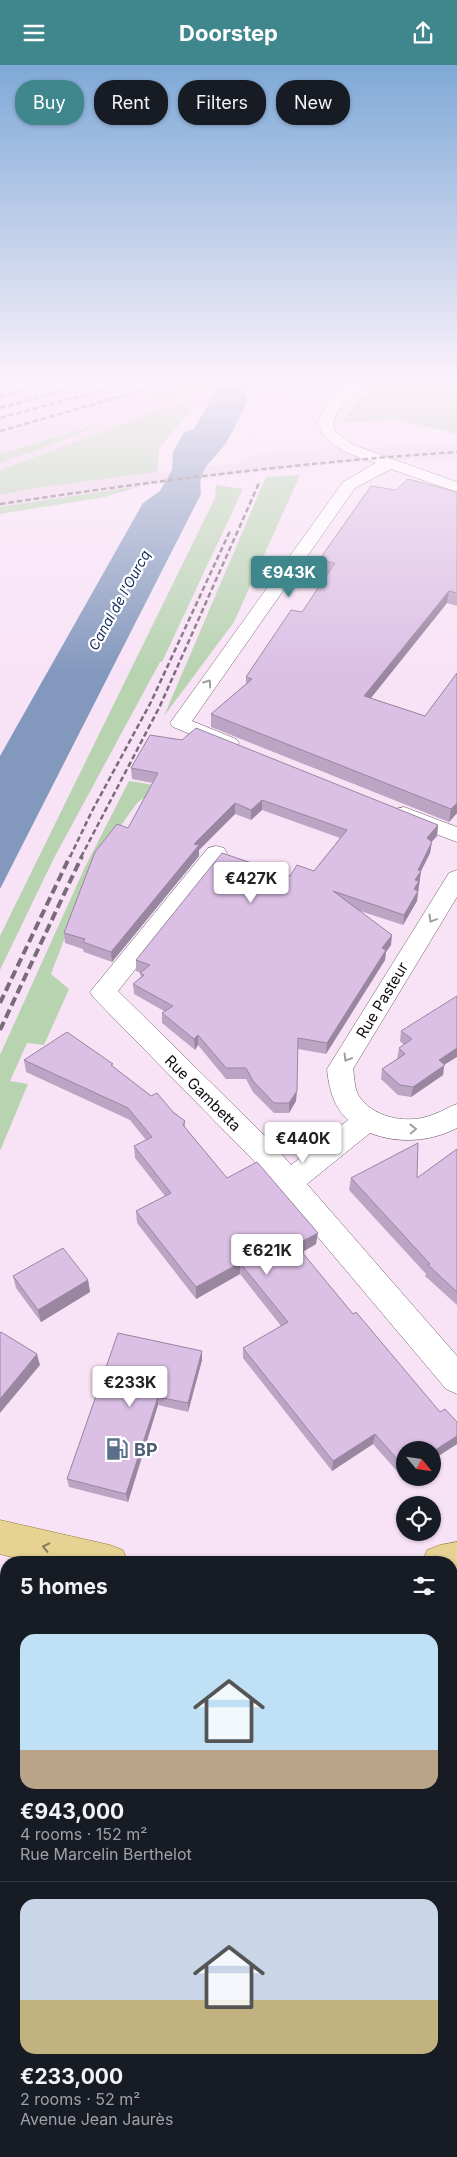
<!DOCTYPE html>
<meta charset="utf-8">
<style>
body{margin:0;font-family:Inter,sans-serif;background:#20242c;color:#f1f3f6;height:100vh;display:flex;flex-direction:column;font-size:19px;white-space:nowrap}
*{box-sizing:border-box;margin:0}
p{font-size:16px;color:#9ea1a6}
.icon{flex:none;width:28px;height:28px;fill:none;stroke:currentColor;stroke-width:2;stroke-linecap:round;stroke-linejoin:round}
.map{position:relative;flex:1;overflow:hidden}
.side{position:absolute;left:0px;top:1491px;width:458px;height:601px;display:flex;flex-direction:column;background:#171b24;border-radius:20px 20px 0 0;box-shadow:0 1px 4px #0004}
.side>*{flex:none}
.top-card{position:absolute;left:15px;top:15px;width:428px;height:45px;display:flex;gap:10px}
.needle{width:32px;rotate:119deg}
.controls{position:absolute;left:396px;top:1376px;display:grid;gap:10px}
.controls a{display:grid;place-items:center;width:45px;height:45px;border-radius:50%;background:#171b24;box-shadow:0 1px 4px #0004;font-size:25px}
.price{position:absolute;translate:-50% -42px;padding:0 11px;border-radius:5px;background:#fff;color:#222;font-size:16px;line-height:32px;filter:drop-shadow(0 1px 2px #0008)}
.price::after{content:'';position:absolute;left:50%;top:30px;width:15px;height:11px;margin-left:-8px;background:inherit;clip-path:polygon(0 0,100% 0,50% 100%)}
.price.active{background:#40878d;color:#fff}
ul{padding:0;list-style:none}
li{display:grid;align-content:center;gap:10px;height:265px;padding:0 20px}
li+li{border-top:1px solid #363941}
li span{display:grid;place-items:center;height:155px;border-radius:15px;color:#555}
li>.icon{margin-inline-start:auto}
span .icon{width:90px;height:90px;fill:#fffc;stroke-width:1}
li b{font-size:21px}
h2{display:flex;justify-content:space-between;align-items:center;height:60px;padding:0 20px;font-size:21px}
.chip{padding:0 18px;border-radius:20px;background:#171b24;box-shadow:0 1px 4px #0004;font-size:18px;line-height:45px}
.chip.active{background:#40878d;color:#fff}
header{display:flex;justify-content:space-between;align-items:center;height:65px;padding:0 20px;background:#40878d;color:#fff;font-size:22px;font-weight:700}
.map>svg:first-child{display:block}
.built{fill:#eed3eb}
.green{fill:#b7d3b0}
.water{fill:#8398bd}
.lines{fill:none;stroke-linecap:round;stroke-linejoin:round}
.street-casing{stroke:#6b5a6a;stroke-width:1}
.primary-casing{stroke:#927a37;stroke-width:1}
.street{fill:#fff;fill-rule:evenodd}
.primary{fill:#e6d292;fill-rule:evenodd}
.rail-far1{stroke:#796b77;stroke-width:2.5;stroke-dasharray:5.5 3;stroke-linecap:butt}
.rail{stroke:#796b77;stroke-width:4;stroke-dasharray:9 4.5;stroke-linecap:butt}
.wall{fill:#bca4c5}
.shaded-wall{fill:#9986a0}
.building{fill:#dbbfe5;stroke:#9986a0}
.oneway{stroke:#a19ea1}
.oneway2{stroke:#887959}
.labels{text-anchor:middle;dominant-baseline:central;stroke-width:4.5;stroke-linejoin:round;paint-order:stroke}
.far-water-label{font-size:14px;font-style:italic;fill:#183161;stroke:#fff}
.street-label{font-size:15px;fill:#140d13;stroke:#fff}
.near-service-label{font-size:18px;font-weight:bold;fill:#4e5e75;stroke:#fff;text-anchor:start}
</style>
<header><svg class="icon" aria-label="menu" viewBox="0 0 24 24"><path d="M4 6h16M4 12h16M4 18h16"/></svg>Doorstep<svg class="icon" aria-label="share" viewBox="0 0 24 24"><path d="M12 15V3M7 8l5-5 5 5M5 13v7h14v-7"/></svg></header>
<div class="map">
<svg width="457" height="2092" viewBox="0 0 457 2092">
<rect width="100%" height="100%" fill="#f8e3f6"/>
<!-- built -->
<path class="built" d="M38,316H338L289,330H254L256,325L190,344L159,385L157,407L239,398L251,390L323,384L457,379V393L363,396L231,410L141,421L118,428L0,447V326Z"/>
<!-- green -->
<path class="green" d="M210,316L204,323L159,336L149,333Z
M393,316H457V369L396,354L341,358L361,334Z
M192,334L190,346L159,383L157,407L35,423L0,430V405C65,383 127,355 192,334Z
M107,356L45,382L0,398V389Z
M300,410L234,557L164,651L266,412Z
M216,420L243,424L162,597H160L54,793L0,905V871L215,433Z
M141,421L105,432L0,449V442Z
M129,716L160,721L137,738L92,801L51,909L69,924L44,980L27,978L10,1016L28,1019L0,1086V990L85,802Z
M451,1527H457V1746L451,1742Z
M127,2086H259L253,2092H121Z"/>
<!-- water -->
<path class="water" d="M221,316H252L245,329L248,335C241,349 234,365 226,378C213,397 197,402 201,429L0,824V691L143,438L160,426L172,405L173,387L184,367L194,364Z"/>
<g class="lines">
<defs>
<path id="street" d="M357,316H376L347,335L338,345L333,359L336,367L353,380L457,417V427L391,404L355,423L192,656L236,674L239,678L236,682L229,684L222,682L173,662L170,658L173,654L343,417L376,398C352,390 330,384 317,359C324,339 338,326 357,316Z
M404,742L457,762V777L396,754L393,749L396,744Z
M216,781L224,783L227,788L224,793L118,926L273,1079L291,1100L348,1055C333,1041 329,1023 327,1004L449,808L457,805V832L353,1004C355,1014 354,1026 361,1034C377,1054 409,1059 432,1050C441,1047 448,1042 457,1039V1063C430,1077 398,1079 370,1068L307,1119L457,1291V1329L446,1324L253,1095L94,933L90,927L208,783Z"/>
<path id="primary" d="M0,316H8L5,320L0,321Z
M0,1455L110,1480L123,1485L128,1498H34L0,1489Z
M457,1477V1513L451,1514V1498H422L427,1485L440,1480Z
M0,1531L6,1533V1569L0,1567Z
M451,1772L457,1773V1815L451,1813Z
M451,1907L457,1910V1980L451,1978Z"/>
</defs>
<!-- street casing -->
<use href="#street" class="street-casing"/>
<!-- primary casing -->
<use href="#primary" class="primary-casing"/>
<!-- street -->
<use href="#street" class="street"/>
<!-- primary -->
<use href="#primary" class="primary"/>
<!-- rail-far1 -->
<path class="rail-far1" d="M0,331L58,316
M0,343L98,316
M0,353L136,316
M0,366L176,316
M0,439C152,416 304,397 457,387
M70,792L92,746L151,637L230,466
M81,792L160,641L259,418"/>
<!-- rail -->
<path class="rail" d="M0,938L70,791
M0,965L82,791"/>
</g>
<!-- wall -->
<path class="wall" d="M396,425L457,427V541L447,538L371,633L425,651L457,608V748L449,757L211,662V649L246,619V612L302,547L328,509L319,507V495Z
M131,703L438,760L437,771L431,777L430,788L421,806L417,836L403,860L360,846L391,880L386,887L385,895L326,989L298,984L296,1036L289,1048H274L253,1027L246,1014H226L198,980L195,985L162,958V948L164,946L134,929L133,919L141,912L140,908H141L136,906V895L290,811L314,806L340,773L262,745L251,755L235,749L199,785V791L112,897L84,887L83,884L65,878L64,868L128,763L153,718L132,714Z
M401,966L444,1000L443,1010L411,1032L398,1030L381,1014L382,1004L398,994H397L399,983L404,980L400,976Z
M24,995L113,1002L185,1056V1063L227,1113L316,1179L304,1186L303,1190L353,1249L440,1347L457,1357V1379L432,1395L405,1385V1412H406L404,1414L373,1379L332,1406L243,1293V1283L281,1261L240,1209L196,1234L137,1158L136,1146L165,1131L135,1093L134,1081L146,1075L130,1055L26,1007Z
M457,1084V1240L425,1211L426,1209L349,1125L351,1113H417Z
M13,1211L88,1215L90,1227L41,1257L16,1223Z
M118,1268L202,1295L188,1347L158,1340L128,1437L69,1422L67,1414Z"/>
<!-- shaded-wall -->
<path class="shaded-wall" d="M449,526L447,538L362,644L364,631Z
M262,735V745L251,755V745Z
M235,738V749L199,785V791L112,897L111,887L194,779Z
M457,738V748L449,757L451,744Z
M438,760L437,771L426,783L427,773Z
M432,777L430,788L421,806L418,827L412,835L415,815L418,805Z
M418,826L417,836L403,860L404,850Z
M392,870L391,880L386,887L385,895L326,989L327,978L382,883Z
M198,970V980L195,985L194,974Z
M457,983V992L444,1000L443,1010L411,1032L413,1022L439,995Z
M297,1026L296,1036L289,1048V1038Z
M318,1168L316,1179L304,1186L303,1196L299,1178Z
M240,1198V1209L196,1234V1222Z
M88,1215L90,1227L41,1257L38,1245Z
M202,1286V1295L188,1347V1338Z
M37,1289L40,1300L0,1348V1334Z
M158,1332V1340L128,1437L126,1429Z
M375,1369L373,1379L332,1406L333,1396Z
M457,1371V1379L432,1395V1387Z
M6,1735V1747L0,1751V1739Z
M6,2004V2012L0,2017V2009Z"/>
<!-- building -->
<path class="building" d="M408,414L457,427V528L449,526L364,631L425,651L457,608V738L451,744L211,649L252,614L246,612L291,545L302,547L335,498L319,495L371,421L396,425Z
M196,663L438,760L427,773L432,777L418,805L421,806L415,815L419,816L414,824L418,826L404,850L333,826L392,870L382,883L386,885L327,978L298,973L297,1026L289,1038H274L253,1016L246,1003H226L198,970L194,974L162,948L173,941L133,919L144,910L140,908L150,900L136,895L222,788L290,811L297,800L314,806L347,765L262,735L251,745L235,738L194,779L199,780L111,887L83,877L85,874L64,868L95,787L117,759L128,763L158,708L131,703L150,670L182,675Z
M457,931V983L439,995L445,1000L413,1022L400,1020L382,1004L405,989L399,983L412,974L401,966Z
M67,967L113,999L111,1000L151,1031L157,1028L173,1047L185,1056L183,1060L227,1113L257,1097L318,1168L299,1178L304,1184L301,1186L353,1249L356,1247L440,1347L445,1344L457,1357V1371L432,1387V1385H405V1403L375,1369L333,1396L243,1283L288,1257L240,1198L196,1222L136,1146L171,1128L134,1081L152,1072L128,1043L24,995Z
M418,1078L417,1113L457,1084V1227L428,1200L430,1199L351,1113Z
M63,1183L88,1215L38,1245L13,1211Z
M1,1267L37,1289L0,1334V1268Z
M118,1268L202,1286L188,1338L158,1332L126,1429L67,1414Z
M0,1677L6,1679V1735L0,1739Z
M6,1895V2004L0,2009V1899Z"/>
<!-- one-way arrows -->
<defs><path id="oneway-chevron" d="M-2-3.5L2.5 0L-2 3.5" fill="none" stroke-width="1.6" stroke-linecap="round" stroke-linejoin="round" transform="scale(1.25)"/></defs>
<g class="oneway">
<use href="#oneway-chevron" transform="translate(208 618) rotate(-55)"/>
<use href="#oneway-chevron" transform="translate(432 854) rotate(121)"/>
<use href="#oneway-chevron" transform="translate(347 993) rotate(121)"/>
<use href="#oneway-chevron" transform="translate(413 1064) rotate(-1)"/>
</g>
<use class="oneway2" href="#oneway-chevron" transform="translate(46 1482) rotate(-167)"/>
<!-- sky -->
<linearGradient id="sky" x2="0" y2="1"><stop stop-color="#7fa9d7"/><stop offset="0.52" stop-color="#fcf2fb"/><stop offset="1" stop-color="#fcf2fb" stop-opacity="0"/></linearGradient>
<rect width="457" height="609" fill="url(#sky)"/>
<!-- icons -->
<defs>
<symbol id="fuel-bare" viewBox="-9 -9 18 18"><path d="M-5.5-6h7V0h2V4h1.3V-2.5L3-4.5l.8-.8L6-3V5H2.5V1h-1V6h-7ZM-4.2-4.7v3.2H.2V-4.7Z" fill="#5c6f8a" stroke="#fff" stroke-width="2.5" paint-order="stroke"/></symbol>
</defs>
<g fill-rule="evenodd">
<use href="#fuel-bare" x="101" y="1368" width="32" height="32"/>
</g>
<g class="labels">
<!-- far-water labels -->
<g class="far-water-label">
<text transform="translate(119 535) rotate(-61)">Canal de l'Ourcq</text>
</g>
<!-- street labels -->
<g class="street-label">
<text transform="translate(382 935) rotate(-59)">Rue Pasteur</text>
<text transform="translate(203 1028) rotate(45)">Rue Gambetta</text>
</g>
<!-- near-service labels -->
<g class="near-service-label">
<text x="134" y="1384">BP</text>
</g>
</g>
</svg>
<div class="controls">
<a><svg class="needle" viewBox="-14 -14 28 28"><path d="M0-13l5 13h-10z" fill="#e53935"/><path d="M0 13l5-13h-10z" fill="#9ea1a6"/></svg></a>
<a><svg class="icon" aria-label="locate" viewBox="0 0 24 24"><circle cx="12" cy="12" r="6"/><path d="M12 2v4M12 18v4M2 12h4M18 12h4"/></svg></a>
</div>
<b class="price active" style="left:289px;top:533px">€943K</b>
<b class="price" style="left:251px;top:839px">€427K</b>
<b class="price" style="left:303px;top:1099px">€440K</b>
<b class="price" style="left:267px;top:1211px">€621K</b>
<b class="price" style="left:130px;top:1343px">€233K</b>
<div class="top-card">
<a class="chip active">Buy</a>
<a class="chip">Rent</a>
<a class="chip">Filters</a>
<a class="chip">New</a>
</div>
<section class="side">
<h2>5 homes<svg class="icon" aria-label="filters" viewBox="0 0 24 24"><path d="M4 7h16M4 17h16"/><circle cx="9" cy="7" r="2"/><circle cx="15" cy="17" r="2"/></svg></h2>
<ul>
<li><span style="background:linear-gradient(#bfe0f5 75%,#b9a48a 0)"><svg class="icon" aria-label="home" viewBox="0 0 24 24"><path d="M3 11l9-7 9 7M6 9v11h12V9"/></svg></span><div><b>€943,000</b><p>4 rooms · 152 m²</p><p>Rue Marcelin Berthelot</p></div></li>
<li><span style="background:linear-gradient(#c9d6e8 65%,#c2b280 0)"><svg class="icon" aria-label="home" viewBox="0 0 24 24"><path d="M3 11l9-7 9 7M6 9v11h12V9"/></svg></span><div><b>€233,000</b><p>2 rooms · 52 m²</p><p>Avenue Jean Jaurès</p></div></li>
</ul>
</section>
</div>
